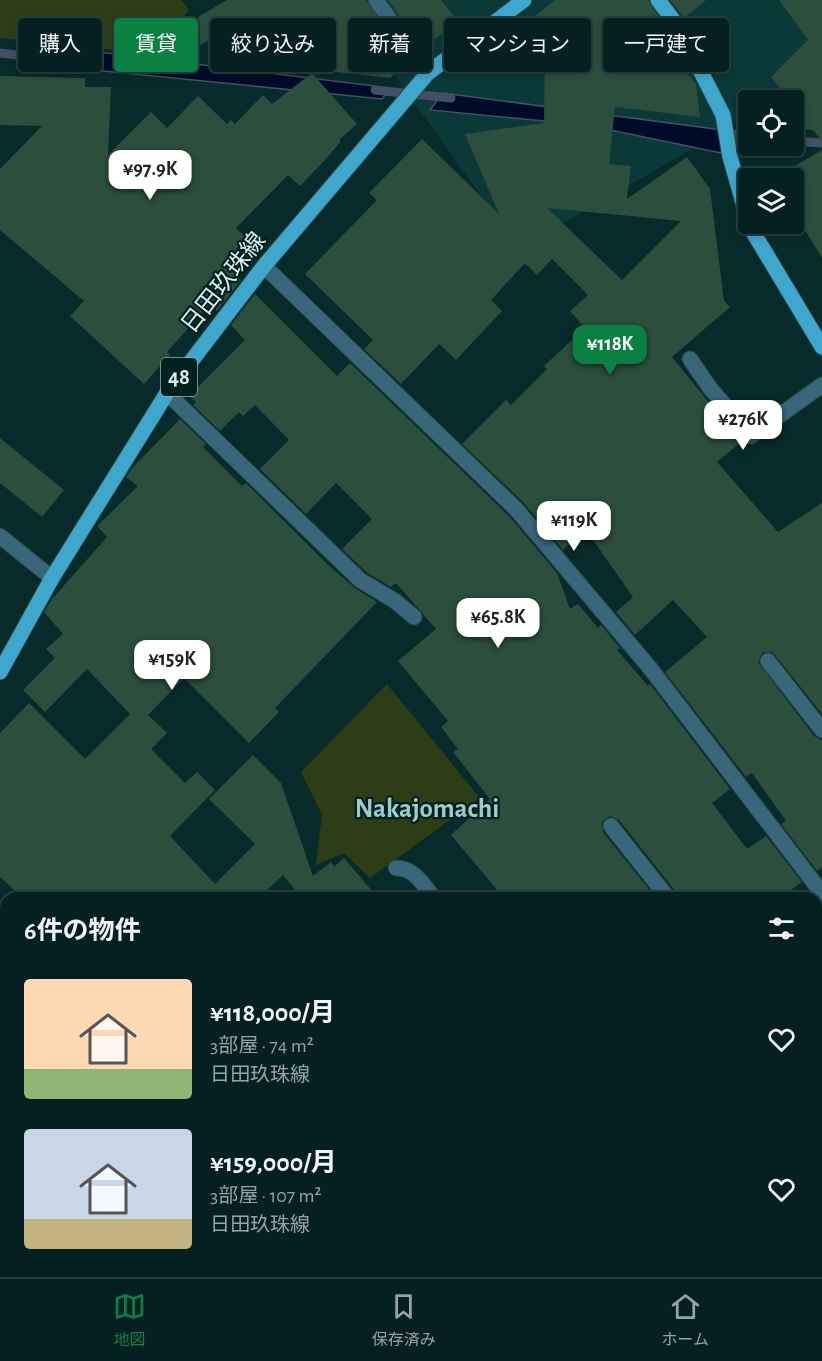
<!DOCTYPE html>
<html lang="ja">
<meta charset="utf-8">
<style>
body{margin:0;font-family:"Alegreya Sans","Noto Sans JP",sans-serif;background:#132d2d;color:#f1f3f6;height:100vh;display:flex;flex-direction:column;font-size:22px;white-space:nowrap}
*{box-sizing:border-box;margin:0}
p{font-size:20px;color:#97a3a5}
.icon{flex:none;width:33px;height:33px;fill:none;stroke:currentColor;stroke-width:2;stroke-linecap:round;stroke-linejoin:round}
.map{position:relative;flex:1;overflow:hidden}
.sheet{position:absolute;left:0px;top:892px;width:822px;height:386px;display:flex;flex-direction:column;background:#052020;border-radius:18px 18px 0 0;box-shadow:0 3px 9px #0003,0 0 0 2px #263e3e}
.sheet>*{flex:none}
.top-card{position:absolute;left:18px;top:18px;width:786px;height:54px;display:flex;gap:12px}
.fabs{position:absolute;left:738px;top:90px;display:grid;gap:12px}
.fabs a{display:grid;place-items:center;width:66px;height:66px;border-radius:6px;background:#052020;box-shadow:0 3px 9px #0003,0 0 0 2px #263e3e;font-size:30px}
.price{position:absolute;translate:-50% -51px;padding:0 14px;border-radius:12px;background:#fff;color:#222;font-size:20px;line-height:39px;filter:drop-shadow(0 2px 3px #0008)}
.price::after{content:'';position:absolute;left:50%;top:36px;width:18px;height:14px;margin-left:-9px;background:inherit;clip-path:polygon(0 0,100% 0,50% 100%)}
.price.on{background:#0b8043;color:#fff}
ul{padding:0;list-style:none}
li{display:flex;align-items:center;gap:18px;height:150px;padding:0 24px}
li span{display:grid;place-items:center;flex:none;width:168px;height:120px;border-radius:6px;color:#555}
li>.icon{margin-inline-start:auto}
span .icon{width:72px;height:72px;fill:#fffc;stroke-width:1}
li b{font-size:26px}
h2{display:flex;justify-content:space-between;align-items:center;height:72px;padding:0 24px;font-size:26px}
.pill{padding:0 21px;border-radius:6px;background:#052020;box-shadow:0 3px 9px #0003,0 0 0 2px #263e3e;font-size:21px;line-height:54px}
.pill.on{background:#0b8043;color:#fff}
.menu{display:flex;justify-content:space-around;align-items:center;height:84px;border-top:2px solid #263e3e;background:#052020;font-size:16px;color:#97a3a5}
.menu a{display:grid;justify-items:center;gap:3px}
.menu .on{color:#0b8043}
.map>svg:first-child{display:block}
.built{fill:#0a3938}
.green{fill:#2d3e17}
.water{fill:#000b29;stroke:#415064;stroke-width:1.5}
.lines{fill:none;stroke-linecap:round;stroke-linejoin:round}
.stream{stroke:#415064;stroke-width:9}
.building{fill:#2c4e3d;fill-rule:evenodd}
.minor-casing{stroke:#244746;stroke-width:17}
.major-casing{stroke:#244746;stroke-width:17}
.minor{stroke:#396678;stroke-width:15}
.major{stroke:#40a7cc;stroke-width:15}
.labels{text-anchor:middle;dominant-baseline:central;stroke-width:4.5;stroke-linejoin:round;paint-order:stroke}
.shield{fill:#002120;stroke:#98b2b1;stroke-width:1.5}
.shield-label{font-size:22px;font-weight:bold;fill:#d9f0ef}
.street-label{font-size:24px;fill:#d9f0ef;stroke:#002120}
.quarter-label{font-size:27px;font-weight:bold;fill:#9dccca;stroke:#002120}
</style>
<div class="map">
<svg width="822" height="1277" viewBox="0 0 822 1277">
<rect width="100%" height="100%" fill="#072b2a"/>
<!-- built -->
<path class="built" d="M341,0H822V128L794,126V100H748V123L739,122L519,249Z"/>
<!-- green -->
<path class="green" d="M0,0H181L189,10L173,28L189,58L0,38Z
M387,684L480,798L370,878L344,853L316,865L322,815L301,772Z"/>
<!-- water -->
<path class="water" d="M25,43L391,88L382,99L24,63Z
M443,93L722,130L726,154L586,125L430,110Z"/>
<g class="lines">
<!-- stream -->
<path class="stream" d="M0,53L36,57
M375,90L451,98
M724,133L748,136
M794,141L822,143
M0,1125L6,1126
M816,1211L822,1208
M0,1238L6,1234
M767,1277L769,1272"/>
</g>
<!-- building -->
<path class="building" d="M227,0H366L408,61L390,78L310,69L272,27L241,55L221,33L194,49L181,27Z
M388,0H441L459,22L422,48Z
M555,0H648L668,30L659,38L696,84L700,117L615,107L609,164L631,166L627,199L687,157L710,189L724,301L730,307L672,357L741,442L717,462L778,532L822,503V714L775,655L771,652L762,653L758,662L814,736L822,740V867L817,871L781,824L786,821L752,773L746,777L665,672L707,637L673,600L635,635L616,612L633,597L586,530L563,550L523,502L462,444L506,400L511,405L547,369L544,366L585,328L570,311L588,295L552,259L537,275L525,263L491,300L502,311L456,360L439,344L401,384L364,349L373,340L305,274L377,200L369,193L422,139L499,214L465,134L544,123L545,49L525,24ZM547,208L620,215L681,221L622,280Z
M670,0H706L684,18Z
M779,0H822V141L813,130L794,128V100H790L771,77L808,40Z
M312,73L357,124L339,140L341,141L327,158L300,186L288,175L236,228L256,248L233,272L241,280L217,311L210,304L167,352L170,355L144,384L70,316L84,301L0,230V169L42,126L0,125V76L85,78V87H111L108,155L151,112L167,128L198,96L227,124L231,120L235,124L263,95L272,104Z
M822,150V258L794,212V178H774Z
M255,294L337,376L350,363L509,516L557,573L570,609L578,604L598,628L601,625L620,648L617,650L648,686L650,684L730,789L712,803L747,849L766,836L802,882L780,898H678L676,892L619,820L610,816L602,822L603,832L656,898H504L451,835L490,799L453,752L458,749L441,727L448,721L398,661L436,629L396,583L391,587L366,572L342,549L372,519L336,483L306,514L260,469L289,440L255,405L243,416L239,412L220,431L193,405L196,402L189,396L245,340L231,325Z
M180,419L206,444L203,447L242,486L246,483L327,564L355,588L377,602L275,708L279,712L249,743L184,678L148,715L167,733L151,749L185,783L197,772L215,790L170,836L215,884L255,844L209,799L253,755L281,783L313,876L331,862L334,867L344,858L378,898H286L296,891L283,875L259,898H23L0,877V733L29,703L85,759L130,714L87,669L45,712L23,690L55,658L46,649L63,634L44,612L52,599L107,537L97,526L138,486L126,477L133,467Z
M0,438L64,490L42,517L0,483Z"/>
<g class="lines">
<defs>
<path id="minor" d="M376,0L428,73
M264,266L516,509L650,668L822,893
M690,359L710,388L751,436L822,385
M167,393L360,580L395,601L414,617
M0,536L52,578
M768,661L822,730
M611,826L668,898
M396,868C415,868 423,885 434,898
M0,1026L6,1034
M816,1028L822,1023
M184,1272L188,1277
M487,1277L494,1272"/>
<path id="major" d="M658,0L677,25L723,115L730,157L750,227L822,347
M0,672L52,578L167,393L264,266L428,73L524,0"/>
</defs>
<!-- minor casing -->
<use href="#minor" class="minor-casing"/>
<!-- major casing -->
<use href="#major" class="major-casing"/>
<!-- minor -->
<use href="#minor" class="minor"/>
<!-- major -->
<use href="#major" class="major"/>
</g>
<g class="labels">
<!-- shield labels -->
<rect class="shield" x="161" y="358" width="36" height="38" rx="4.5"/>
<g class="shield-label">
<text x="179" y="377">48</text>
</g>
<!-- street labels -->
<g class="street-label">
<text transform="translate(224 283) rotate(-52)">日田玖珠線</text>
</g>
<!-- quarter labels -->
<g class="quarter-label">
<text x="427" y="808">Nakajomachi</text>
</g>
</g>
</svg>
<div class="fabs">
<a><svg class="icon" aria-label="locate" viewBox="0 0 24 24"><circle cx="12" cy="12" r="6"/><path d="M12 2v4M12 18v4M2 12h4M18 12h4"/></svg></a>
<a><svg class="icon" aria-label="layers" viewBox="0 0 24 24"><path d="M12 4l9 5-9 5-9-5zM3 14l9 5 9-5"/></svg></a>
</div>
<b class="price" style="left:150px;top:201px">¥97.9K</b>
<b class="price on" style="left:610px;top:376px">¥118K</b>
<b class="price" style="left:743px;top:451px">¥276K</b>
<b class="price" style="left:574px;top:552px">¥119K</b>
<b class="price" style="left:498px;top:649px">¥65.8K</b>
<b class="price" style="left:172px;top:691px">¥159K</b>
<div class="top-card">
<a class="pill">購入</a>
<a class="pill on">賃貸</a>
<a class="pill">絞り込み</a>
<a class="pill">新着</a>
<a class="pill">マンション</a>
<a class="pill">一戸建て</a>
</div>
<section class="sheet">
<h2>6件の物件<svg class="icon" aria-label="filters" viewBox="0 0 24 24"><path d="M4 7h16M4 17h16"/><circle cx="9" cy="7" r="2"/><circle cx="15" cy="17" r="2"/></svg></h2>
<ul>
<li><span style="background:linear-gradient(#ffd9b3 75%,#8fb573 0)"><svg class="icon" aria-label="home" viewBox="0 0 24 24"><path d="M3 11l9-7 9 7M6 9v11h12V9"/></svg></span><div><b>¥118,000/月</b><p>3部屋 · 74 m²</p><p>日田玖珠線</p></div><svg class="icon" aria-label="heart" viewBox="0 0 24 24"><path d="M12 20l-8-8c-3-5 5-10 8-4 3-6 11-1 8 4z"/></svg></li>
<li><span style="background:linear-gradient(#c9d6e8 75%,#c2b280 0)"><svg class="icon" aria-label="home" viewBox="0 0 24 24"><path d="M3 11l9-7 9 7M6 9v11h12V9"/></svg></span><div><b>¥159,000/月</b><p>3部屋 · 107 m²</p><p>日田玖珠線</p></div><svg class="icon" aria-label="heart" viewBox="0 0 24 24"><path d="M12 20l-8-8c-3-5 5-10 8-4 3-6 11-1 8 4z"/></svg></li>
</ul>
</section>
</div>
<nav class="menu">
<a class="on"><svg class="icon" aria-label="map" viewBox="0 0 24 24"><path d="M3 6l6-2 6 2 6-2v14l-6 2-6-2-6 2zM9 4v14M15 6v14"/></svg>地図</a>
<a><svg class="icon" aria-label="saved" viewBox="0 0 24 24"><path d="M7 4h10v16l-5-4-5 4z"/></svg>保存済み</a>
<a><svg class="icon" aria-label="home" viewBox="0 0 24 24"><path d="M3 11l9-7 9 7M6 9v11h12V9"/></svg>ホーム</a>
</nav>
